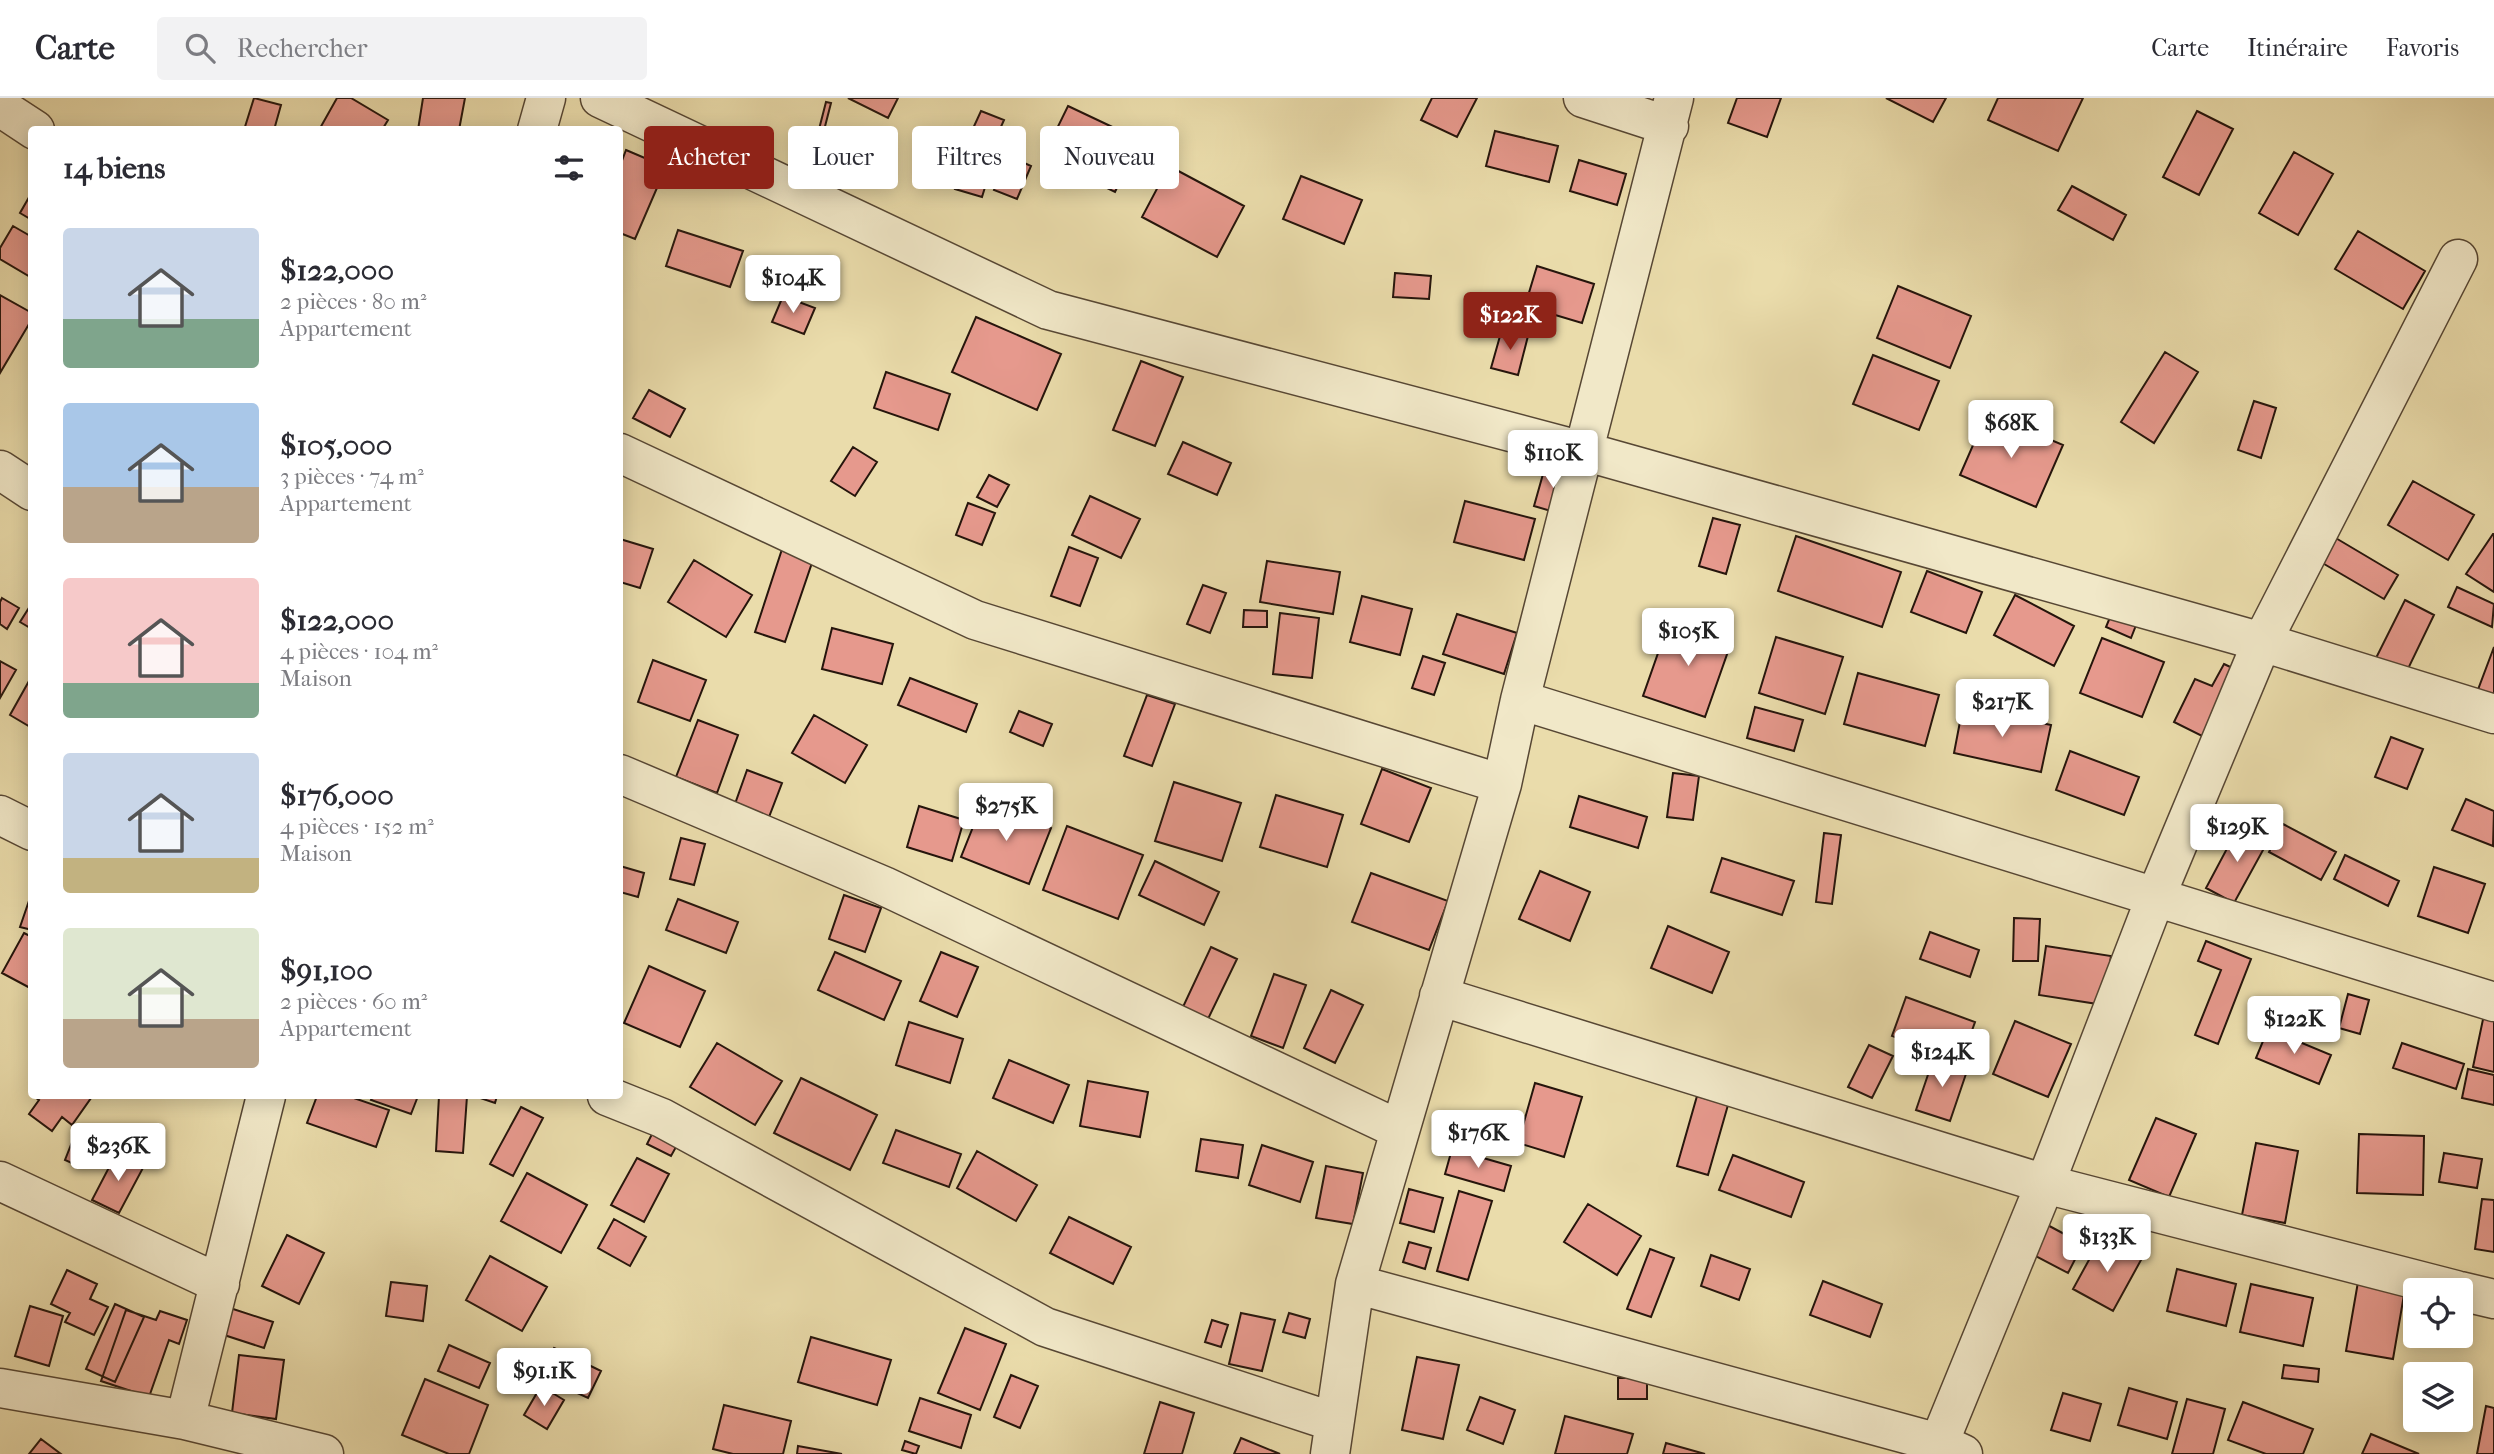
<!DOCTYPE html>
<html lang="fr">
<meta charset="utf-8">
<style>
body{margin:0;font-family:"IM FELL French Canon",serif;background:#f2f2f3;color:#2b2b33;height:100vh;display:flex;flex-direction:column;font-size:26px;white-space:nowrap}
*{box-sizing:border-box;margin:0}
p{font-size:23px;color:#7c7c81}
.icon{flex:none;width:38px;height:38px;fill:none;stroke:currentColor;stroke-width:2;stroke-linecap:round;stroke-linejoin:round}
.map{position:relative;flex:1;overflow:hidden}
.details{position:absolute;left:28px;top:28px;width:595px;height:973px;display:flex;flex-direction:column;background:#fff;border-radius:7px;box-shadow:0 4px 18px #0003}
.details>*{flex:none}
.top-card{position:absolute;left:644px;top:28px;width:665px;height:63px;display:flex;gap:14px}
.buttons{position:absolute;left:2403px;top:1180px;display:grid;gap:14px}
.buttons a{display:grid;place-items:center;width:70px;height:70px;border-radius:7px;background:#fff;box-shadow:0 4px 18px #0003;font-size:35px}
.price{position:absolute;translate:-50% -60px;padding:0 16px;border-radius:7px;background:#fff;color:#222;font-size:23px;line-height:46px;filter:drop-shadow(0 2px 4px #0008)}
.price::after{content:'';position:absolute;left:50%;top:42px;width:21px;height:16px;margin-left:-10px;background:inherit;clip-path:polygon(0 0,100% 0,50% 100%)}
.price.current{background:#8f2418;color:#fff}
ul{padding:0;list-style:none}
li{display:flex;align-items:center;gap:21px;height:175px;padding:0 35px}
li span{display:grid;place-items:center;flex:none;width:196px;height:140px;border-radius:7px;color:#555}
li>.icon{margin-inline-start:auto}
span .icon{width:84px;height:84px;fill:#fffc;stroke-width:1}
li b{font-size:30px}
h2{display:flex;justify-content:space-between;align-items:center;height:84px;padding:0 35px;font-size:30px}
.tag{padding:0 24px;border-radius:7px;background:#fff;box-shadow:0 4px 18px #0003;font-size:24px;line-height:63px}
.tag.current{background:#8f2418;color:#fff}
header{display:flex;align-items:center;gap:42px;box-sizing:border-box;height:98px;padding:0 35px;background:#fff;border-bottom:2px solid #e1e1e2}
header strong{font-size:33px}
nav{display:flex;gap:38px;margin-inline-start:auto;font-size:24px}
.search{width:490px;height:63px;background:#f2f2f3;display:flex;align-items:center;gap:18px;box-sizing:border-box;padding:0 24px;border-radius:7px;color:#7c7c81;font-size:26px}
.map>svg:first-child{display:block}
.building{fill:#e6998d;stroke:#26150c;stroke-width:2}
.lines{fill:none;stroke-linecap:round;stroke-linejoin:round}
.minor-casing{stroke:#574734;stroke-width:41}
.minor{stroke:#f1e8c8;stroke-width:38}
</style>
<header>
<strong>Carte</strong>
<div class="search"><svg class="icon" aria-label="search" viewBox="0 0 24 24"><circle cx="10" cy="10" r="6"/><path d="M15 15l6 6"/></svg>Rechercher</div>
<nav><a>Carte</a><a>Itinéraire</a><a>Favoris</a></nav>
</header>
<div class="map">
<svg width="2494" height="1356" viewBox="0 0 2494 1356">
<rect width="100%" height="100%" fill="#eadcab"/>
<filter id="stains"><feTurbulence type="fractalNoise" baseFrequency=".00286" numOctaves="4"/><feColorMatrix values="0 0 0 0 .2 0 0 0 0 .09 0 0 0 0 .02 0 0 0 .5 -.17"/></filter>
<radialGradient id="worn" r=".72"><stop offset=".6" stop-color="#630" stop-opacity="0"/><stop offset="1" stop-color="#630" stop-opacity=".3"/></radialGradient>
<!-- building -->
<path class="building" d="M254,0L281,7L274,32H244Z
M337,0H351L388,22L382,32H319Z
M423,0H465L459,32H418Z
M848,0H898L888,20Z
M1432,0H1477L1457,39L1421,22Z
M1737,0H1781L1767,39L1728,25Z
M1886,0H1946L1933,24Z
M1998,0H2083L2058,53L1988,22Z
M826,4L831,5L821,44L816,43Z
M1068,8L1140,42L1115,94L1043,59Z
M981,13L1004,22L993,47L970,37Z
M2197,13L2233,31L2199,97L2163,79Z
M1495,33L1558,48L1549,84L1486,68Z
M626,52L666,69L635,141L620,135V68Z
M967,52L994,60L982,99L955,91Z
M2294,54L2333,76L2298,137L2259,115Z
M1009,58L1031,68L1017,101L994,92Z
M1579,62L1626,76L1617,107L1570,93Z
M1169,68L1244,108L1217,159L1142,119Z
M1301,78L1362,102L1344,146L1283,121Z
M2072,88L2126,117L2113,142L2058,112Z
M32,94V122L20,115Z
M13,128L32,139V180L0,161V150Z
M678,132L743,153L730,189L666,168Z
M2358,133L2425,173L2403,211L2335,171Z
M1537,168L1594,186L1582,225L1525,208Z
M1395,175L1431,178L1429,201L1393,199Z
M1898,188L1971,218L1950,270L1877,240Z
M0,197L32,215V221L0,275Z
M783,198L815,210L804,236L772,224Z
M976,219L1061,256L1037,312L952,274Z
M1502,231L1528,238L1518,277L1491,270Z
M2165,254L2198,274L2154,345L2121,324Z
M1873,257L1939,283L1919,332L1853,306Z
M1141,263L1183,279L1155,348L1113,332Z
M886,274L950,296L938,332L874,310Z
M649,292L685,311L670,339L633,320Z
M2254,303L2276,310L2261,360L2238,352Z
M1987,315L2063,347L2036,409L1960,377Z
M1183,344L1231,365L1217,397L1168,376Z
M853,349L877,364L855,398L831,383Z
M1545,369L1571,376L1561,416L1534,408Z
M989,377L1009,387L997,409L977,399Z
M2413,383L2474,417L2448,462L2388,427Z
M1090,398L1140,421L1121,460L1072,437Z
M1465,403L1535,421L1524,462L1454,444Z
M968,405L995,415L982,447L956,437Z
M1713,420L1740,427L1726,476L1699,468Z
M2493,436H2494V494L2466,476Z
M1796,438L1901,474L1882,529L1778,493Z
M2334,439L2398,477L2384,501L2319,463Z
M620,441L653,451L640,490L620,484Z
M785,442L816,453L785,544L755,534Z
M1069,449L1098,460L1080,508L1051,498Z
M694,462L752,497L726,539L668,504Z
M1267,463L1340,474L1333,516L1260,504Z
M1927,473L1982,494L1966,535L1911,514Z
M1203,487L1226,495L1210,535L1187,526Z
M2457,489L2494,506L2492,529L2448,509Z
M2015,497L2074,528L2054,568L1994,537Z
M1362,498L1412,511L1400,557L1350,544Z
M2,500L19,510L7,531L0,526V504Z
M2405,502L2434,517L2406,575L2376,560Z
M32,505V531L20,524Z
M2115,507L2140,517L2131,540L2106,529Z
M1244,512L1267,513V529H1243Z
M1280,515L1319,520L1312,580L1273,576Z
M1457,516L1517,535L1504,576L1443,556Z
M1670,521L1732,542L1705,619L1643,598Z
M832,530L893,546L882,586L822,571Z
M1776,539L1843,559L1825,616L1759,595Z
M2102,540L2164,564L2142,619L2080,595Z
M2494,549V600L2476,597Z
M1423,558L1445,565L1434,597L1412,590Z
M653,562L706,582L690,623L638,604Z
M0,563L16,572L0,600Z
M2224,566L2243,575L2210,642L2174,624L2195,581L2212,588Z
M1858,575L1939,597L1925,648L1844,626Z
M910,580L977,606L966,634L898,607Z
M29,583L32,584V630L10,617Z
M1147,597L1175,606L1152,668L1124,658Z
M1963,608L2051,627L2041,674L1954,655Z
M1755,609L1803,622L1794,653L1747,640Z
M1019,613L1052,626L1043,648L1010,634Z
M814,617L867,647L845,685L792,655Z
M698,622L738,637L717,695L676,679Z
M2391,639L2423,651L2407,691L2375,679Z
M2070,653L2139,679L2124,717L2056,692Z
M1382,671L1431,690L1409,744L1361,726Z
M747,672L782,685L769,719L735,706Z
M1673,675L1699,678L1693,722L1667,719Z
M1174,684L1241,705L1222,763L1155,743Z
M1276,697L1343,717L1327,769L1260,749Z
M1579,698L1647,719L1638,750L1570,729Z
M2466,701L2494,713L2493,748L2452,732Z
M983,704L1051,730L1029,786L961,759Z
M919,708L964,722L952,763L907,749Z
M2283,726L2336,754L2321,782L2269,754Z
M1067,728L1143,757L1118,821L1043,792Z
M2239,728L2268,743L2234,805L2206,790Z
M1824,735L1841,737L1832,806L1816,804Z
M681,740L705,746L694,787L670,781Z
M2345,757L2399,783L2388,808L2334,781Z
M1722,760L1794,783L1782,817L1711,794Z
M1155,763L1219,794L1204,827L1139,797Z
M620,768L644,775L638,799L620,794Z
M2434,769L2485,786L2468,835L2418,818Z
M1540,773L1590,794L1570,843L1519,821Z
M1371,775L1448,803L1429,852L1352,824Z
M32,794V832L20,829Z
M844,797L881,810L865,854L829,841Z
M678,801L738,824L726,855L666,832Z
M2014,820L2040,821L2038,863H2013Z
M1668,828L1729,854L1712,895L1651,870Z
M1930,834L1979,852L1970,879L1920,861Z
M24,835L32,839V891L2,875Z
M2206,843L2251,861L2218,946L2195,937L2221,872L2198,863Z
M2046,848L2111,858L2104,907L2039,897Z
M1211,849L1237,861L1207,923L1182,911Z
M835,854L901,883L884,922L818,892Z
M941,854L978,869L957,919L920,903Z
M649,868L705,893L680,949L624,925Z
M1274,876L1306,887L1283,950L1251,938Z
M1331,892L1363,907L1335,965L1304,950Z
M2348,896L2369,902L2360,936L2339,930Z
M1906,899L1975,924L1961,963L1892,938Z
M2486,907L2494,909V974L2473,969Z
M2015,923L2071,946L2048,999L1993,976Z
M909,924L963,941L950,985L896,967Z
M2268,931L2331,957L2319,986L2256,960Z
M717,945L782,983L755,1027L690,989Z
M2402,945L2464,966L2456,991L2393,970Z
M1869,947L1893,958L1872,1000L1848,989Z
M1934,959L1968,970L1950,1023L1916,1012Z
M1009,962L1069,987L1053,1025L993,1000Z
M2468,971L2494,977V1007L2462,1000Z
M801,980L877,1017L850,1072L774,1035Z
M1088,983L1148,994L1140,1039L1080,1028Z
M1535,985L1582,999L1564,1059L1518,1045Z
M33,998H87L91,1000L72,1027L62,1019L52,1033L29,1016L39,1002Z
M317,998H348L389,1012L376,1049L307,1025Z
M373,998H418L411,1016L371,1002Z
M439,998H467L463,1055L436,1053Z
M481,998H497L495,1005L480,1000Z
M1697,998L1728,1007L1708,1077L1677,1068Z
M521,1009L543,1020L513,1078L490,1066Z
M2156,1020L2196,1036L2169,1099L2129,1082Z
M656,1028L681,1040L671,1058L647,1046Z
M78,1029L88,1033L76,1067L65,1062Z
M896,1032L961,1056L949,1089L883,1065Z
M2359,1036L2424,1038L2423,1097L2357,1095Z
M1201,1041L1243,1047L1238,1080L1196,1073Z
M2256,1045L2298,1053L2285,1125L2242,1117Z
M1262,1047L1313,1064L1300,1104L1249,1087Z
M1452,1051L1511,1068L1504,1093L1445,1076Z
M977,1053L1037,1087L1016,1123L957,1090Z
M117,1054L144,1068L119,1115L92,1102Z
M2444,1055L2482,1061L2477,1090L2439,1084Z
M1733,1057L1804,1084L1791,1119L1719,1092Z
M637,1060L669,1076L644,1124L611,1107Z
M1326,1068L1363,1075L1353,1126L1316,1120Z
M527,1075L587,1107L561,1155L501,1123Z
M1409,1091L1443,1100L1434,1134L1400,1125Z
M1459,1093L1492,1103L1468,1182L1437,1173Z
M2482,1101L2494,1102V1154L2475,1151Z
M1588,1106L1641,1138L1617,1177L1564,1144Z
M1069,1119L1131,1149L1113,1186L1050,1155Z
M614,1121L646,1139L630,1168L598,1150Z
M2040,1123L2083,1146L2068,1175L2024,1152Z
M287,1137L324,1155L299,1206L262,1188Z
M2101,1140L2141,1162L2113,1213L2073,1191Z
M1409,1144L1431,1150L1425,1171L1403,1164Z
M1650,1151L1674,1160L1651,1219L1627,1211Z
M1711,1157L1750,1171L1739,1202L1701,1188Z
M490,1158L547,1189L522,1233L466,1202Z
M2177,1171L2236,1186L2226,1228L2167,1213Z
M67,1172L97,1186L90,1201L108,1209L94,1237L65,1224L70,1215L51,1206Z
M1823,1183L1882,1206L1870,1239L1810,1217Z
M391,1184L427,1188L423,1223L386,1218Z
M2358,1184L2405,1191L2393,1261L2346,1253Z
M2251,1186L2313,1200L2303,1248L2240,1234Z
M115,1206L144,1219L115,1284L86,1271Z
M30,1208L63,1218L49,1268L15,1258Z
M227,1209L273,1224L264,1250L218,1235Z
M126,1212L156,1222L160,1213L187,1222L179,1246L169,1242L149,1299L101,1283Z
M1241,1215L1275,1222L1262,1273L1229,1266Z
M1289,1215L1310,1221L1305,1240L1283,1234Z
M1212,1222L1228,1227L1221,1249L1205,1244Z
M965,1230L1006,1246L980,1312L938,1295Z
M2428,1237H2451L2449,1247L2427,1243Z
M811,1239L891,1262L877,1307L798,1284Z
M449,1247L490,1265L479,1290L438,1273Z
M554,1250L601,1273L588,1300L540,1278Z
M239,1257L284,1262L276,1321L232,1315Z
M1417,1259L1459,1267L1443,1341L1402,1332Z
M2284,1267L2319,1271L2318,1284L2282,1280Z
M1011,1277L1038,1288L1020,1330L994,1319Z
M1618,1280H1647V1301H1618Z
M425,1281L488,1307L469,1356H449L402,1337Z
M541,1288L564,1302L547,1331L524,1317Z
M2129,1290L2177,1304L2167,1341L2118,1327Z
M2063,1295L2101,1306L2090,1343L2051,1332Z
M1480,1299L1515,1312L1503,1346L1467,1332Z
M920,1300L971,1317L961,1350L909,1333Z
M2187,1301L2225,1311L2213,1356H2172Z
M1160,1304L1194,1315L1182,1356H1144Z
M2243,1304L2313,1331L2303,1356H2266L2228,1342Z
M724,1307L791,1323L783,1356H733L713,1351Z
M2486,1308L2494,1310V1356H2477Z
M1565,1318L1633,1336L1627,1356H1555Z
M2371,1336L2419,1356H2362Z
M1241,1340L1280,1356H1234Z
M41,1341L61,1356H29Z
M905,1343L919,1348L916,1356L902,1352Z
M1666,1345L1705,1356H1663Z
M798,1348L842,1356H797Z"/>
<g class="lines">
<defs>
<path id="minor" d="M600,0L1048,212L1583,353L2262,544L2494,616
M1583,0L1669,28
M0,9L35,32
M537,32L546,0
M620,355L975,522L1502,686
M0,372L32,393
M1520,602L2494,904
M620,676L884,788L1400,1032
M0,717L32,733
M1439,898L2045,1086L2456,1192
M607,998L662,1020L1045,1229L1334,1324
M0,1083L220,1186
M1355,1186L1939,1345L1963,1356
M2460,1193L2494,1201
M0,1290L185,1322L324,1356
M185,1322L266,998
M1330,1356L1355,1186L1502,686L1520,602L1674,0
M1936,1356L1939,1345L2045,1086L2156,798L2262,544L2458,161"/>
</defs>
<!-- minor casing -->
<use href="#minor" class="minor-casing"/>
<!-- minor -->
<use href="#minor" class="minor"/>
</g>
<rect width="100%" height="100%" filter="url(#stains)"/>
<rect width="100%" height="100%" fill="url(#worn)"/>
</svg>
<div class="buttons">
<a><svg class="icon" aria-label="locate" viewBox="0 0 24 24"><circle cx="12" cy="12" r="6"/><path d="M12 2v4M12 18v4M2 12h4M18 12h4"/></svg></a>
<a><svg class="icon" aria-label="layers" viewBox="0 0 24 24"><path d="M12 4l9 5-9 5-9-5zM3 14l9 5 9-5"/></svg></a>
</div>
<b class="price" style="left:793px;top:217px">$104K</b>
<b class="price current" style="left:1510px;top:254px">$122K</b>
<b class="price" style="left:2011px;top:362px">$68K</b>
<b class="price" style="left:1553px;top:392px">$110K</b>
<b class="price" style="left:1688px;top:570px">$105K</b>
<b class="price" style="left:2002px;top:641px">$217K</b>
<b class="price" style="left:1006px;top:745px">$275K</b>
<b class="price" style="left:2237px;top:766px">$129K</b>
<b class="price" style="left:2294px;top:958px">$122K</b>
<b class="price" style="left:1942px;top:991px">$124K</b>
<b class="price" style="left:1478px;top:1072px">$176K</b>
<b class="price" style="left:118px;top:1085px">$236K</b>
<b class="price" style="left:2107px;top:1176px">$133K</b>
<b class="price" style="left:544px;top:1310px">$91.1K</b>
<div class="top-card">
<a class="tag current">Acheter</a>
<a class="tag">Louer</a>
<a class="tag">Filtres</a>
<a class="tag">Nouveau</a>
</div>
<section class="details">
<h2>14 biens<svg class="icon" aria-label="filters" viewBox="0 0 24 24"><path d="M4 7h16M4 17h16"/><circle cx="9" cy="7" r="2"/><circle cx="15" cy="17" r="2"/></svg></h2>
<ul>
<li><span style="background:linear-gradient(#c9d6e8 65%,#7fa58c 0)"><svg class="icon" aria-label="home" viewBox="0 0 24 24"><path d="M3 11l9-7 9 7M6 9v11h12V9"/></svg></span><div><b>$122,000</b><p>2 pièces · 80 m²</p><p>Appartement</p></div></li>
<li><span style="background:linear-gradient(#a9c7e8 60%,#b9a48a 0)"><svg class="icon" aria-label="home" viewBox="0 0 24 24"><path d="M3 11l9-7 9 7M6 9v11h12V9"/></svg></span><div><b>$105,000</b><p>3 pièces · 74 m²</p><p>Appartement</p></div></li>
<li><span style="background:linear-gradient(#f6c9c9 75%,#7fa58c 0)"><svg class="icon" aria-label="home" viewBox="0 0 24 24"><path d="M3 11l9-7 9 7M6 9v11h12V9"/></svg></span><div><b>$122,000</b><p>4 pièces · 104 m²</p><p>Maison</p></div></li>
<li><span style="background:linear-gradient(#c9d6e8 75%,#c2b280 0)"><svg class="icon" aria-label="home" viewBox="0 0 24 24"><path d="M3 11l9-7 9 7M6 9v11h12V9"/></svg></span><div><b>$176,000</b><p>4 pièces · 152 m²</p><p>Maison</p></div></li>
<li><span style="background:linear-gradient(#dfe7d0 65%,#b9a48a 0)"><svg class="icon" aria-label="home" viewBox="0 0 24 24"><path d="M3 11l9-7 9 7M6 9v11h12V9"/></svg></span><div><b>$91,100</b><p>2 pièces · 60 m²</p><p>Appartement</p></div></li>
</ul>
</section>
</div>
